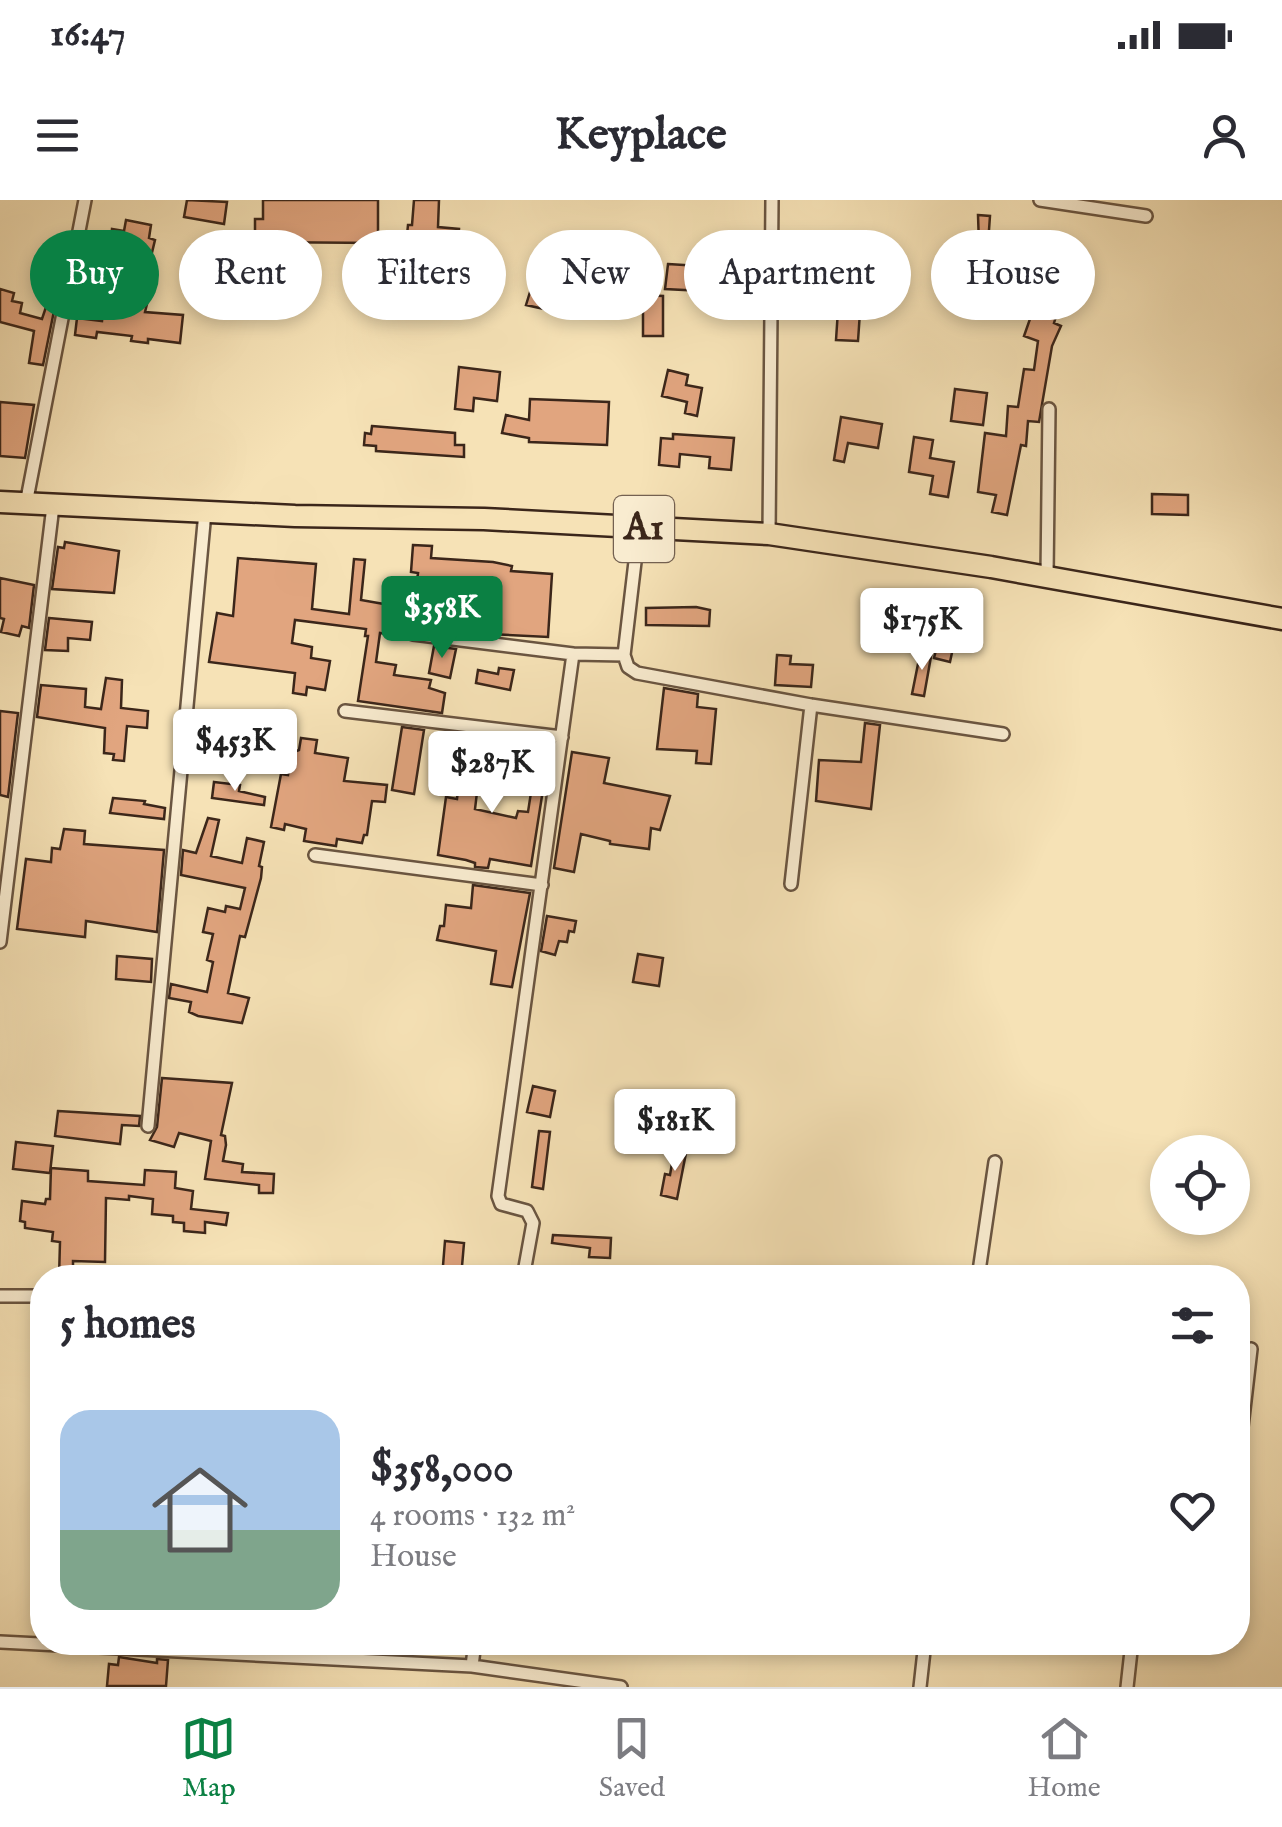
<!DOCTYPE html>
<meta charset="utf-8">
<style>
body{margin:0;font-family:"IM FELL English",serif;background:#f2f2f3;color:#2b2b33;height:100vh;display:flex;flex-direction:column;font-size:38px;white-space:nowrap}
*{box-sizing:border-box;margin:0}
p{font-size:32px;color:#7c7c81}
.icon{flex:none;width:55px;height:55px;fill:none;stroke:currentColor;stroke-width:2;stroke-linecap:round;stroke-linejoin:round}
.map{position:relative;flex:1;overflow:hidden}
.drawer{position:absolute;left:30px;top:1065px;width:1220px;height:390px;display:flex;flex-direction:column;background:#fff;border-radius:40px;box-shadow:0 5px 15px #0003}
.drawer>*{flex:none}
.banner{position:absolute;left:30px;top:30px;width:1222px;height:90px;display:flex;gap:20px}
.tools{position:absolute;left:1150px;top:935px;display:grid;gap:20px}
.tools a{display:grid;place-items:center;width:100px;height:100px;border-radius:50%;background:#fff;box-shadow:0 5px 15px #0003;font-size:50px}
.price{position:absolute;translate:-50% -85px;padding:0 22px;border-radius:10px;background:#fff;color:#222;font-size:32px;line-height:65px;filter:drop-shadow(0 2px 5px #0008)}
.price::after{content:'';position:absolute;left:50%;top:60px;width:30px;height:22px;margin-left:-15px;background:inherit;clip-path:polygon(0 0,100% 0,50% 100%)}
.price.on{background:#0b8043;color:#fff}
ul{padding:0;list-style:none}
li{display:flex;align-items:center;gap:30px;height:250px;padding:0 30px}
li+li{border-top:2px solid #e1e1e2}
li span{display:grid;place-items:center;flex:none;width:280px;height:200px;border-radius:30px;color:#555}
li>.icon{margin-inline-start:auto}
span .icon{width:120px;height:120px;fill:#fffc;stroke-width:1}
li b{font-size:42px}
h2{display:flex;justify-content:space-between;align-items:center;height:120px;padding:0 30px;font-size:42px}
.chip{padding:0 35px;border-radius:45px;background:#fff;box-shadow:0 5px 15px #0003;font-size:35px;line-height:90px}
.chip.on{background:#0b8043;color:#fff}
.status{display:flex;justify-content:space-between;align-items:center;height:70px;padding:0 50px;background:#fff;direction:ltr}
.status svg{height:28px;fill:currentColor}
header{display:flex;justify-content:space-between;align-items:center;height:130px;padding:0 30px;background:#fff;font-size:45px;font-weight:700}
.tabs{display:flex;justify-content:space-around;align-items:center;height:140px;border-top:2px solid #e1e1e2;background:#fff;font-size:28px;color:#7c7c81}
.tabs a{display:grid;justify-items:center;gap:5px}
.tabs .on{color:#0b8043}
.map>svg:first-child{display:block}
.building{fill:#e1a57f;stroke:#3b261a;stroke-width:2.5}
.lines{fill:none;stroke-linecap:round;stroke-linejoin:round}
.street-casing{stroke:#6a5541;stroke-width:16}
.highway-casing{stroke:#3b261a;stroke-width:25}
.street{stroke:#f9ecd0;stroke-width:11}
.highway{stroke:#f6e2b6;stroke-width:20}
.labels{text-anchor:middle;dominant-baseline:central;stroke-width:9;stroke-linejoin:round;paint-order:stroke}
.shield{fill:#f9ecd0;stroke:#746151;stroke-width:2.5}
.shield-label{font-size:38px;font-weight:bold;fill:#3b261a}
</style>
<div class="status"><b>16:47</b><svg viewBox="0 0 49 12"><path d="M0 12V9h3v3zM5 12V6h3v6zM10 12V3h3v9zM15 12V0h3v12zM26 1h20v11H26zM47 4h2v5h-2z"/></svg></div>
<header><svg class="icon" aria-label="menu" viewBox="0 0 24 24"><path d="M4 6h16M4 12h16M4 18h16"/></svg>Keyplace<svg class="icon" aria-label="person" viewBox="0 0 24 24"><circle cx="12" cy="8" r="4"/><path d="M4 21q1-7 8-7t8 7"/></svg></header>
<div class="map">
<svg width="1282" height="1487" viewBox="0 0 1282 1487">
<rect width="100%" height="100%" fill="#f6e2b6"/>
<filter id="stains"><feTurbulence type="fractalNoise" baseFrequency=".002" numOctaves="4"/><feColorMatrix values="0 0 0 0 .2 0 0 0 0 .09 0 0 0 0 .02 0 0 0 .5 -.17"/></filter>
<radialGradient id="worn" r=".72"><stop offset=".6" stop-color="#630" stop-opacity="0"/><stop offset="1" stop-color="#630" stop-opacity=".3"/></radialGradient>
<!-- building -->
<path class="building" d="M187,0L227,2L224,24L184,17Z
M263,0H378V43L255,42V19H263Z
M414,0H439L438,27L459,29L458,42L437,40L436,56L425,55L424,67L404,65L408,25H412Z
M978,15L990,16L988,44L996,43L998,67L986,68V72L980,73Z
M126,20L151,25L149,38L155,40L149,65L109,57L112,29L124,31Z
M539,63L562,68L553,111L526,105Z
M668,64L762,70V94L665,89Z
M0,89L14,93L12,101L22,103L20,113L42,119L47,104L55,106L43,165L29,163L34,131L0,122Z
M115,91L135,93V97L148,100L145,112L183,115L180,143L148,139V143L131,141L132,136L97,132L96,138L75,135L77,118L102,121L104,102L114,103Z
M643,95L663,96V136H643Z
M1037,99L1059,107L1054,123L1061,126L1052,146L1039,222L1028,221L1026,246L1021,245L1007,315L992,312L996,295L978,292L985,233L1006,236L1008,206L1018,207L1024,169L1034,170L1038,141L1024,136Z
M838,110L860,112L858,141L836,140Z
M459,167L500,172L497,201L474,198L473,211L455,209Z
M668,170L688,175L686,185L702,188L697,216L685,213L687,202L662,196Z
M955,189L987,193L983,225L951,221Z
M530,199L609,202L607,245L529,242V238L502,233L506,215L529,220Z
M0,202L34,205L25,258L0,256Z
M841,217L882,224L878,248L848,243L844,262L834,260Z
M372,226L455,233V245H464V257L376,251V246L364,245L365,233L371,234Z
M673,234L734,238L731,270L709,268L710,257L680,254L679,267L659,265L661,238L673,239Z
M914,237L933,240L930,258L954,262L948,297L930,294L933,276L909,272Z
M1152,294L1188,295V315L1152,314Z
M65,342L119,351L114,393L52,389L58,347L64,348Z
M413,345L432,346L431,358L493,362L512,366L511,371L552,374L548,437L490,434L494,384L469,382V386L460,385L456,430L438,428V424L402,423L399,436L380,433L376,462L396,465L394,475L431,480L429,488L445,493L442,513L358,501L368,436H365L366,429L295,420L292,443L312,447L311,458L330,461L325,490L307,487L306,495L293,493L295,473L209,462L217,413L233,416L238,358L316,364L312,409L349,414L354,359L365,360L361,400L384,404L385,399L414,404L418,373L411,372Z
M0,378L34,385L29,428L22,426L19,436L1,432L4,419L0,418Z
M930,400L960,412L959,418L970,421L967,436L956,434L950,462L934,458L941,430L920,420Z
M696,407L710,410L709,426L646,425V408Z
M49,418L92,422L90,440L68,438V451L45,450Z
M434,446L456,449L450,478L429,473Z
M921,449L932,451L924,496L912,494Z
M777,455L791,456L790,464L813,465L811,487L775,485Z
M499,468L514,470L510,490L476,483L478,470L498,474Z
M106,478L122,480L121,508L148,511L147,528L127,526L124,561L113,560L114,554L104,553L105,528L37,517L41,485L86,489L85,507L101,509Z
M664,488L698,494L697,507L716,509L711,564L696,563L697,551L657,549Z
M0,511L18,513L8,597L0,595Z
M865,523L880,525L871,609L816,601L819,560L861,562Z
M402,527L424,530L414,594L392,590Z
M301,538L317,540L315,553L348,558L344,581L387,585L385,602L372,601L367,635H364L362,643L337,639L336,646L304,641L306,629L285,624L284,630L271,627L281,574L288,575L291,553L299,550Z
M520,541L550,545L531,666L490,659L488,668L475,667V663L466,660L438,655L446,597L457,599L461,563L482,565L484,556L507,560L503,585L481,582L478,584L475,609L516,618L518,611L528,612L537,554L518,550Z
M572,552L609,558L604,583L670,596L660,630L651,628L649,649L610,644V641L581,634L574,672L554,668Z
M214,582L240,585L239,591L265,597L264,605L212,598Z
M113,598L145,601L144,604L165,608L164,619L110,613Z
M208,618L219,620L211,656L242,663L247,638L264,642L259,666L262,667L261,678L245,737L240,736L228,793L249,798L242,823L198,816L189,812L191,802L169,798L171,784L207,792L213,762L207,760L213,734L203,732L208,708L225,712L226,706L240,709L245,688L181,675L183,650L196,653Z
M64,629L85,631L84,644L164,650L157,732L86,721L85,737L17,729L26,659L51,662L52,648L60,649Z
M473,685L530,693L512,787L491,784L496,751L437,740L440,726H444L446,705L471,708Z
M547,716L576,721L574,732L569,731L567,742L559,741L555,755L541,751Z
M638,754L663,758L659,786L633,782Z
M117,756L152,759L151,782L116,779Z
M162,878L232,883L221,935L225,936L226,945L223,961L243,964L242,972L274,974L273,993H259V985L205,979L211,941L179,933L174,947L150,940L157,927Z
M533,886L555,891L550,917L527,912Z
M58,911L140,916L139,926L122,925L120,944L55,936Z
M539,931L550,932L543,989L532,987Z
M16,942L53,946L50,973L13,969Z
M675,946L687,948L677,999L661,995L665,974L670,975Z
M51,968L88,971V981L144,985L145,970L176,972L175,988L193,991L191,1009L228,1013L226,1025L205,1022V1033L184,1031V1023L173,1022V1016L152,1014L153,999L129,996V1000L106,998L105,1062L73,1061V1078H59L60,1042L52,1041L53,1032L25,1028V1022L20,1021L22,1001L45,1004L46,999H50Z
M553,1035L611,1038L610,1058L589,1057L590,1048L552,1043Z
M445,1041L464,1043L461,1078H442Z
M119,1457L157,1463V1459L168,1460L166,1486H107L109,1464L118,1465Z"/>
<g class="lines">
<defs>
<path id="street" d="M1040,0L1146,16
M26,304L85,0
M639,328L624,455L628,467L637,473L811,505L1003,534
M769,334L772,0
M1047,376L1049,209
M413,434L573,454L624,455
M345,511L562,537
M315,655L542,685
M791,684L811,505
M0,742L53,306
M148,926L205,312
M523,1078L533,1023L527,1011L501,1004L498,996L573,454
M978,1078L995,962
M0,1096H42
M1238,1261L1251,1149
M0,1442L472,1466L621,1487
M472,1466L475,1442
M920,1487L925,1442
M1127,1487L1132,1442"/>
<path id="highway" d="M0,302L295,316L484,319L769,334L991,367L1282,419"/>
</defs>
<!-- street casing -->
<use href="#street" class="street-casing"/>
<!-- highway casing -->
<use href="#highway" class="highway-casing"/>
<!-- street -->
<use href="#street" class="street"/>
<!-- highway -->
<use href="#highway" class="highway"/>
</g>
<g class="labels">
<!-- shield labels -->
<rect class="shield" x="614" y="296" width="60" height="66" rx="8"/>
<g class="shield-label">
<text x="644" y="329">A1</text>
</g>
</g>
<rect width="100%" height="100%" filter="url(#stains)"/>
<rect width="100%" height="100%" fill="url(#worn)"/>
</svg>
<div class="tools">
<a><svg class="icon" aria-label="locate" viewBox="0 0 24 24"><circle cx="12" cy="12" r="6"/><path d="M12 2v4M12 18v4M2 12h4M18 12h4"/></svg></a>
</div>
<b class="price on" style="left:442px;top:461px">$358K</b>
<b class="price" style="left:922px;top:473px">$175K</b>
<b class="price" style="left:235px;top:594px">$453K</b>
<b class="price" style="left:492px;top:616px">$287K</b>
<b class="price" style="left:675px;top:974px">$181K</b>
<div class="banner">
<a class="chip on">Buy</a>
<a class="chip">Rent</a>
<a class="chip">Filters</a>
<a class="chip">New</a>
<a class="chip">Apartment</a>
<a class="chip">House</a>
</div>
<section class="drawer">
<h2>5 homes<svg class="icon" aria-label="filters" viewBox="0 0 24 24"><path d="M4 7h16M4 17h16"/><circle cx="9" cy="7" r="2"/><circle cx="15" cy="17" r="2"/></svg></h2>
<ul>
<li><span style="background:linear-gradient(#a9c7e8 60%,#7fa58c 0)"><svg class="icon" aria-label="home" viewBox="0 0 24 24"><path d="M3 11l9-7 9 7M6 9v11h12V9"/></svg></span><div><b>$358,000</b><p>4 rooms · 132 m²</p><p>House</p></div><svg class="icon" aria-label="heart" viewBox="0 0 24 24"><path d="M12 20l-8-8c-3-5 5-10 8-4 3-6 11-1 8 4z"/></svg></li>
</ul>
</section>
</div>
<nav class="tabs">
<a class="on"><svg class="icon" aria-label="map" viewBox="0 0 24 24"><path d="M3 6l6-2 6 2 6-2v14l-6 2-6-2-6 2zM9 4v14M15 6v14"/></svg>Map</a>
<a><svg class="icon" aria-label="saved" viewBox="0 0 24 24"><path d="M7 4h10v16l-5-4-5 4z"/></svg>Saved</a>
<a><svg class="icon" aria-label="home" viewBox="0 0 24 24"><path d="M3 11l9-7 9 7M6 9v11h12V9"/></svg>Home</a>
</nav>
